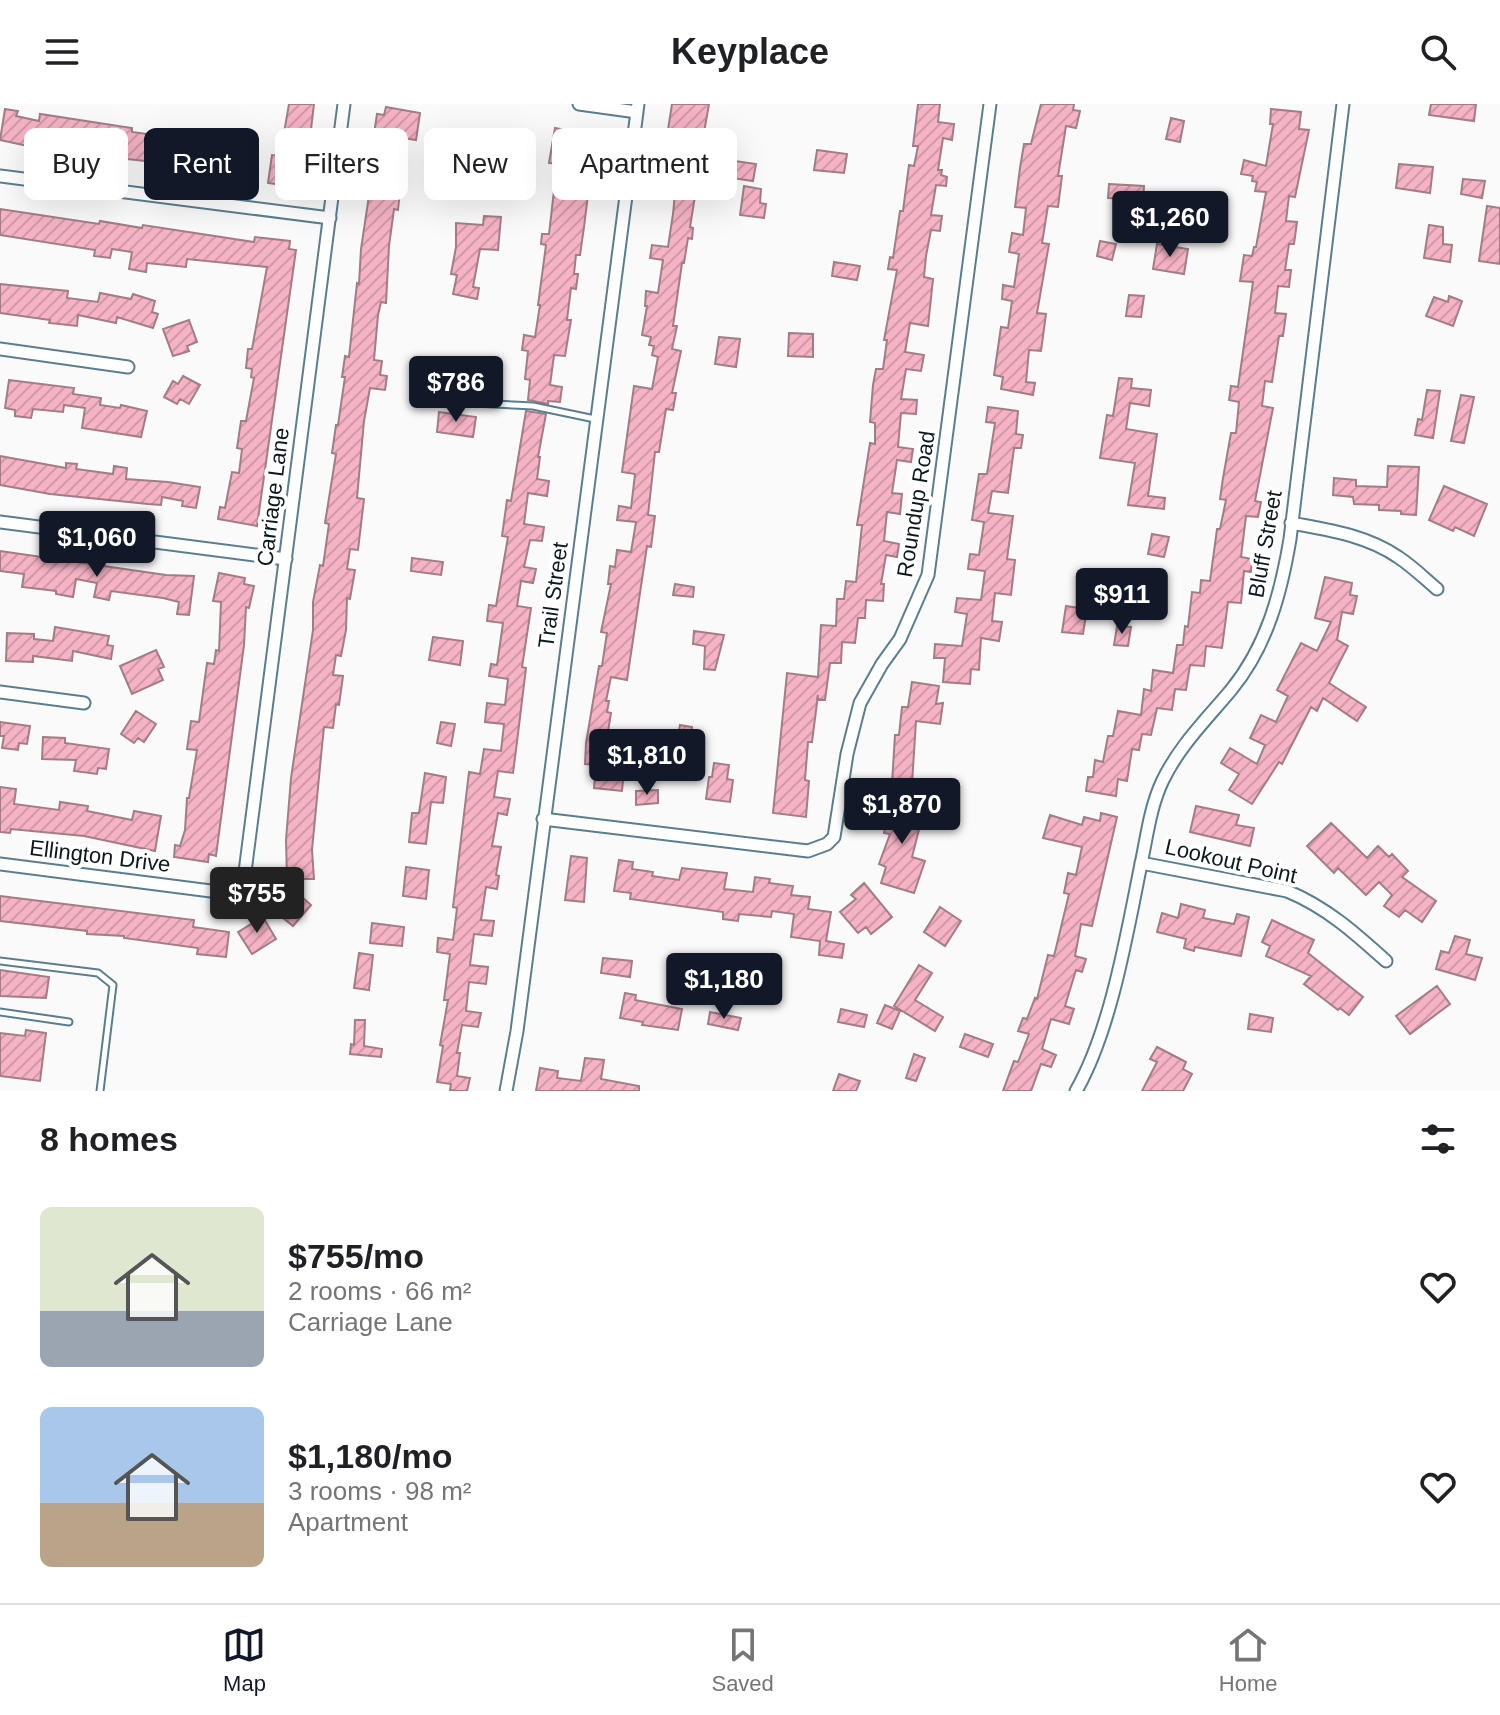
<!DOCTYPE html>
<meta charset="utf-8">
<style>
body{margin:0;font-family:Arial,sans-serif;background:#f6f6f6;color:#202124;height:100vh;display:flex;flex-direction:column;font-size:30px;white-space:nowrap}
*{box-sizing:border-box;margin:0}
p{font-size:26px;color:#757577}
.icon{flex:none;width:44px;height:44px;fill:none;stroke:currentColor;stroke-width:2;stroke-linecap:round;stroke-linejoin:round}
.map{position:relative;height:987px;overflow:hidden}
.panel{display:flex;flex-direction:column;background:#fff;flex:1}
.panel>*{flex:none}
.banner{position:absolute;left:24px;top:24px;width:800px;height:72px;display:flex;gap:16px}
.price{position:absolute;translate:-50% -68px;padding:0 18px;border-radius:8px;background:#111827;color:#fff;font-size:26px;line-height:52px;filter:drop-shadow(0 2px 4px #0008)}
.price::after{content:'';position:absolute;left:50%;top:48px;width:24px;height:18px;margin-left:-12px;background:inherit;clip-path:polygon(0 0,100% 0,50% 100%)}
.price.active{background:#222;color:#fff}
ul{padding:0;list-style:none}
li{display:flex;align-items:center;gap:24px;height:200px;padding:0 40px}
li span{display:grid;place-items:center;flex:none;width:224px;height:160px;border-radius:12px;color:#555}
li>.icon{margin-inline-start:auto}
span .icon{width:96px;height:96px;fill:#fffc;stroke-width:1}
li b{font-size:34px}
h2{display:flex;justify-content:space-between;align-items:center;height:96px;padding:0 40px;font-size:34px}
.pill{padding:0 28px;border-radius:12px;background:#fff;box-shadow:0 8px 32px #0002;font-size:28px;line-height:72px}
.pill.active{background:#111827;color:#fff}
header{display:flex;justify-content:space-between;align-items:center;height:104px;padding:0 40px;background:#fff;font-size:36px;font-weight:600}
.tab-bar{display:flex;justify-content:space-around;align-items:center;height:112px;border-top:2px solid #e0e0e0;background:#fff;font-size:22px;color:#757577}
.tab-bar a{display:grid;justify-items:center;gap:4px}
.tab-bar .active{color:#111827}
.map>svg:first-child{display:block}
.building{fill:url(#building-hatch);stroke:#a27d86;stroke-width:2}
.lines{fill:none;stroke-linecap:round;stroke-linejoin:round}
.service-casing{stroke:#5b7e8f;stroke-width:9}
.minor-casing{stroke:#5b7e8f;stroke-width:15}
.service{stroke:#fff;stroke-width:5}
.minor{stroke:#fff;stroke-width:11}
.labels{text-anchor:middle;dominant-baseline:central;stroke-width:8;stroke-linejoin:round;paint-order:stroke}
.street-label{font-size:22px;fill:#0a181e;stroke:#fff}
</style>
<header><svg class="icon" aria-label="menu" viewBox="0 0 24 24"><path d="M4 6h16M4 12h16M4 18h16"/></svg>Keyplace<svg class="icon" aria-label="search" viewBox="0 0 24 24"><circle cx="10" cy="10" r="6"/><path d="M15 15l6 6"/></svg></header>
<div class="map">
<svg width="1500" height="987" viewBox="0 0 1500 987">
<defs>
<pattern id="building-hatch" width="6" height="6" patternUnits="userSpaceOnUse" patternTransform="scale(2)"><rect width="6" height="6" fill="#f5b3c4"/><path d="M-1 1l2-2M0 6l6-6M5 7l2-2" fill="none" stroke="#d199a8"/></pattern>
</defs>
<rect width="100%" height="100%" fill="#fafafa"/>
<!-- building -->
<path class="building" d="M289,0H314L305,76L297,75L296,83L268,79L272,51L280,52Z
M672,0H709L695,80H697L690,123L693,124L692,135L688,134L684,159H682L673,222H677L672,245L681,247L672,289H676L673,306L666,305L659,348H655L648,411L655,412L651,443L647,442L627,576L611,573L606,597H609L607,608L611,609L604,652L625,654L622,687L594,684L596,661L585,660L586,639L599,562H602L607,529L601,528L611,480H608L610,462L615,463L617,446L631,448L636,418L617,416L619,402L631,404L635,370L622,368L634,282L652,285L658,253L652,251L654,242L649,241L651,233L642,231L647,202H645L646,187L658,189L663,156L650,154L652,141L668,143L673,110L675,89L658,87L660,71L678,73L680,54H675L676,47L665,45Z
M918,0H940L938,18L954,20L952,36L943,34L938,66H942L941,71L947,73L946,82L936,81L931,111L942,112L940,127L931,126L926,152L924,173L933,175L928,222L910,219L905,248L924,251L921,267L906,265L901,295L917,296L916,310L901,309L898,343L913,345L911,358L897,356L892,389L902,390L900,410L887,408L884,437L899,440L897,453L886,451L881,480H884L883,497L866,496L865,514H858L855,539L842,538L841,559H830L825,596L817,595L818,591L812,638H808L805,676L809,677L806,713L773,709L787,569L818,573L821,521L836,522L837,495H844L846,477L856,478L862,421H857L870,339L875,340V319L870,318L873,281L876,265H883L887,236H884L897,166L888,165L890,153L893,154L900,107H903L909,61L914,62L918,42H913Z
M1041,0H1074L1073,6L1080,7L1076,24L1066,22L1058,72H1062L1058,103L1048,102L1047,108L1042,139L1049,140L1037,209L1046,210L1041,247L1029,246L1026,278L1035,279L1033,291L1001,285L1003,273L994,271L1001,223L1008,224L1012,197L1002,195L1003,181L1014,183L1019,150L1009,148L1012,129L1023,131L1026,104L1015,103L1020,64L1024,40H1031Z
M1431,0H1476L1474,17L1429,11Z
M386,3L420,9L416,36L403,34L396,87H400L398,106L394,105L389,142L386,199L381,198L378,211L374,256L382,257L380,271L387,272L385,286L370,284L364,317L357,394L364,395L358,446L350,445L347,465L355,466L350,495L347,494L346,526L341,552L336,551L333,571L343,572L339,601L336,600L333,624L324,623L322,642L312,746L314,775H287L286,736L291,674L313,526V498L320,461L323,462L329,420L325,419L336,350L332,349L336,321H338L345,273H342L345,252L349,253L357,179L359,180L361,145L378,31L374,30L377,10L384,11Z
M5,5L18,7L16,12L39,17L40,10L132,24V28L220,40L221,33L249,37L244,73L172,60L46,46L0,36Z
M1271,5L1301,8L1299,25L1309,26L1295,93L1289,92L1286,117L1297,118L1294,140H1289L1285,166H1291L1289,183L1278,182L1275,209L1286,210L1283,232H1279L1272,278L1265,277L1262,302L1273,304L1255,397L1261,398L1258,413L1246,412L1241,453L1252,455L1251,468L1244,467L1241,499L1228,498L1222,544L1206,542L1204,562L1190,561L1186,586L1175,585L1172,606L1157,604L1151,631L1142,630L1139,646L1132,645L1127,677L1118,675L1116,692L1086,687L1088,673H1093L1095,656L1103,658L1108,632H1113L1118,607L1141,611L1144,585L1151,587L1153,566L1173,569L1177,541H1183L1185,522L1188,523L1192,488L1200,489L1201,476L1210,477L1217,425H1220L1226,396L1220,395L1223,374L1231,329H1236L1239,298L1229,296L1231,282L1238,283L1253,178L1240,177L1244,151L1252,152L1254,143H1256L1266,88L1255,87L1257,78L1252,77L1253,72L1241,70L1244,56L1266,62L1273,20H1270Z
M1171,14L1184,17L1180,38L1166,35Z
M555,24L579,28L576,49L590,51L583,90L588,91L584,123L580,151H576L574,170H578L576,185L571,184L567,216H571L565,252L554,251L550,281L562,283L560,298L548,297V300L528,296L530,276L525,275L528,247L522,246L524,231L535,233L540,201H538L546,141L541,140L542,130H549L557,60L549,59Z
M473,34L495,38L492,72L466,70Z
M817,46L847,50L844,69L814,66Z
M735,57L756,60L753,77L732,74Z
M1399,60L1433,63L1430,89L1396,84Z
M1463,75L1485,77L1482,94L1461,90Z
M1109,80L1144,82L1143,96L1108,94Z
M744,82L761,85L760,99L766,100L764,114L740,111Z
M1487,102L1500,104V160L1479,157Z
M0,105L99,120L100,117L142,124L143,121L254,138L255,133L290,137L289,145L296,146L257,422L218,415L220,403L225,404L232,368L239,369L242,345L237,344L241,317H246L254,274L251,273L252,265L246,264L248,245H252L267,163L187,155L186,163L147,159L146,168L129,165L132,148L112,145L110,154L94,152L95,146L0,131Z
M484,112L501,113L498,146L480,145L473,183L479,184L477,195L453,190L457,171L451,170L456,143V119L483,121Z
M1429,121L1443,123V140L1452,141L1450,158L1424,154Z
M1100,137L1116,140L1112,156L1097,152Z
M1157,140L1188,145L1184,170L1153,165Z
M834,158L860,162L857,176L832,172Z
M0,180L68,187L67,194L98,198L100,189L131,195L133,190L155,197L152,208L158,210L153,224L117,213L116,219L78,211L77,222L49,219L50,216L0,209Z
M1129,191L1144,192L1141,213L1126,212Z
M1449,192L1462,197L1453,222L1426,212L1434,193L1448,198Z
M189,216L197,238L187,242L189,247L173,252L163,225Z
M789,229L813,230V253L788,252Z
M719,233L740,235L736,263L715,260Z
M183,272L200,281L189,300L180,295L177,300L164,293L173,277L178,280Z
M1119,274L1132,275L1131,284L1151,286L1149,302L1130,299L1126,325L1157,330L1148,392L1165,394L1164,405L1128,401L1135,359L1100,354L1107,311L1113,312Z
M9,276L74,284L73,290L101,294L100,301L120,304L121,301L147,307L141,333L82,324L85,304L64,301L63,308L33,305L31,314L15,312V306L5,304Z
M1427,286L1440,287L1433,334L1415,331L1418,315L1422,316Z
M1461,291L1474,293L1464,339L1451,337Z
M988,303L1018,307L1016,330L1023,331L1021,344H1014L1008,389L992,387L988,409L1013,412L1007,455L1015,456L1011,491L995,489L992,517L1002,518L999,537L981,534L979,566L971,565L970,580L943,578L945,554H934L935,540L962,542L967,510L955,508L957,494L981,496L985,467L968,465L970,450L979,451L984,418L972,416L979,370H987L995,319L986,318Z
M526,307L546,310L538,353H540L537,375L549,377L547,392L528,389L524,420L544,423L542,437L530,436L524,463L536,465L533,479L521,477L517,502L531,504L522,563L526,564L517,638L513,669L498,667L494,693L510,695L507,711L498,709L492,742L501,743L496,771L499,772L497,785L486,783L481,816L494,817L492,832L474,830L470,861L488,863L486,880L469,878L466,907L481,909L478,923L462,921L457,949H460L457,972L470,974L467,987H457L450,986L451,980L437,978L443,942L440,941L448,896H444L450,850L437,848L438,834L453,836L457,804L453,803L469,668L480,670L484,645L501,647L504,620L485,618L487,599L505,601L508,575L489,572L491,560L497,561L503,519L487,517L489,501L496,502L508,433L502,432L507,396L511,397Z
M439,308L476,313L473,333L437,328Z
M0,352L66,364V359L77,360L76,365L113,370L114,362L127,364L126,375L168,378L200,383L196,404L182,402L183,397L162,393L161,401L148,400L50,390L0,381Z
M1388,362L1419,363L1416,411L1401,410V407L1379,406V401L1354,400L1353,393L1333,391L1334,374L1356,376V382L1387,383Z
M1444,382L1487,400L1474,432L1455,423L1453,427L1429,416Z
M1152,430L1169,433L1164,453L1148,450Z
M0,447L166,471L194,472L189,511L177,510L179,498L163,494L111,487L109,496L94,493L97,479L76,475L73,493L56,490V487L22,483L24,470L0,467Z
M412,454L443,458L441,471L411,467Z
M219,469L245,474L244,480L254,482L249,504L246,503L244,541L216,752L209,750L208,758L174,753L175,741L180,742L185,726L187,694H189L197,646L187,645L191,617L199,618L207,559L214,560L216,546L219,547L221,498L213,497Z
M1325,473L1352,479L1350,491L1357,492L1353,510L1342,508L1337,536L1348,542L1329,579L1366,603L1357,617L1323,594L1317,607L1311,603L1282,660L1279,658L1252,700L1229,686L1239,670L1221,659L1230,644L1257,660L1265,641L1250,634L1261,611L1276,618L1288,592L1277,586L1301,539L1317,547L1331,518L1315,514Z
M675,480L694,483L693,493L673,491Z
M1112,487L1126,490L1124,494L1132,496L1130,505L1099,498L1101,490L1111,492Z
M1066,502L1087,505L1083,530L1062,528Z
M1117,522L1131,523L1128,542L1114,541Z
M55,523L109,532L107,541L113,542L111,555L73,547L72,557L33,552V558L6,557L7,529L34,530V535L53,537Z
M694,527L724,531L715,566L704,565L705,542L693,540Z
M433,533L463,537L460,561L429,556Z
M156,546L164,563L158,565L163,576L132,590L120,562Z
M912,578L939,582L936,600L943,599L940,620L916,617L912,680L892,679L895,631H899L902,603H908Z
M136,607L156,620L144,638L138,634L134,639L121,630Z
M0,618L30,622L27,640L19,639L18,646L2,644L4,632H0Z
M441,618L455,620L451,642L437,639Z
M680,621L692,623L689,646L676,644Z
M43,633L65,634V639L109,645L106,665L98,664L97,670L74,667L76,656L42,655Z
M714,659L729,661L727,675L733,676L730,698L706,695L709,673H712Z
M425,669L446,673L443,699L431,698L426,740L409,738L412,709H419Z
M0,683L16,685L14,700L59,706L60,698L88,702L87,707L132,716L134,707L161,712L155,747L84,732L11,725L10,729L0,728Z
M658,686V699L636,701V687Z
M893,694L925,702L912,753L925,757L914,789L881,779L886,763L879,760L890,730L884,729Z
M1196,702L1239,711L1236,721L1254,724L1250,742L1190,728Z
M1101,709L1117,713L1092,822L1081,820L1075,852L1086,855L1082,868L1076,866L1065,902L1074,905L1069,920L1051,915L1042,945L1056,951L1051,963L1041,960L1031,987H1003L1014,957L1018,958L1029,930L1018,927L1023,914L1027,915L1035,894L1037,895L1048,851L1054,852L1069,790L1064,789L1068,769L1076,771L1082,743L1043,734L1050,711L1082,721L1084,713L1100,717Z
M1331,719L1367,754L1378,742L1389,753L1392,750L1408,767L1402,773L1436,797L1422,818L1405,806L1399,813L1384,802L1392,791L1379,778L1366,791L1338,764L1334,769L1307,742Z
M571,752L587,754L584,798L565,796Z
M619,756L633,758L632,765L653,768L652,772L679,776L682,764L727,769L724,785L753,788L755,773L770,775L769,779L793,782L791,791L810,793L808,805L831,808L826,837L844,840L842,854L819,851L820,837L791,833L794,810L772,807L771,813L739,810L738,817L723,815V808L630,795L631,789L614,787Z
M406,763L429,766L426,795L403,792Z
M864,779L892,813L871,830L866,823L858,829L840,808L856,795L851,791Z
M291,783L311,801L293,822L272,805Z
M0,792L194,816L193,823L229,828L226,853L197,850L198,844L124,834V832L87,830V827L0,817Z
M1181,800L1205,806L1203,814L1234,820L1237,810L1249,813L1241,852L1195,843L1194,847L1184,844L1186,835L1157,828L1162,809L1178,814Z
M940,803L961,817L945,842L924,828Z
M263,813L276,835L252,850L238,828Z
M1272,816L1314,836L1308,849L1363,893L1349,911L1340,904L1338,906L1304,880L1311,872L1266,852L1270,842L1262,838Z
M372,819L404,823L402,842L370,839Z
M1455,832L1470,836L1466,850L1482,854L1475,876L1436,865L1441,847L1449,849Z
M359,849L373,851L369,886L354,884Z
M603,854L632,857L630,873L601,869Z
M919,861L932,869L915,896L943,913L935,927L894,902Z
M0,866L49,873L46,894L0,892Z
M692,867L715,871L711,895L689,892Z
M1437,882L1450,900L1410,930L1396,912Z
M625,889L636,891L635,896L682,905L678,926L642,921L643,918L620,914Z
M885,901L900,907L892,925L877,919Z
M841,905L867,911L864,923L838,918Z
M710,908L741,914L738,926L708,920Z
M1250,910L1273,914L1271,928L1248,925Z
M355,916H365L364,942L382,945L381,953L350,950L351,940L354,941Z
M26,926L46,929L40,977L0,972V929L25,932Z
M965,930L993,940L988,953L960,943Z
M1157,943L1186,958L1183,965L1192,970L1183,987H1142L1157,958L1150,955Z
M914,950L925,954L916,977L906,974Z
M585,954L604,956L601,975L639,982V987H536L540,964L558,967L557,974L581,977Z
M839,970L860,977L856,987H833Z"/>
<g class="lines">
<defs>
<path id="service" d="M473,299L533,302L595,315
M0,857L98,869L113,881L100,987
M0,908L69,918"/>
<path id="minor" d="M579,0L637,8
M0,72L330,114
M0,245L128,263
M0,418L286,455
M1291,419C1328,426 1366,431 1398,453C1412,462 1424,474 1437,485
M0,588L84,599
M543,715L808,747L827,740L834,733L847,650L860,599L882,560L900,535L928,471L990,0
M1141,759L1287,787C1326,803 1355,829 1386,857
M0,760L242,791L344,0
M506,987L517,927L638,0
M1076,987C1111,926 1127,829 1141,760C1147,732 1150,704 1162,678C1179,642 1206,616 1231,586C1267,542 1281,489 1290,435L1343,0"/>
</defs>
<!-- service casing -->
<use href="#service" class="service-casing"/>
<!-- minor casing -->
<use href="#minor" class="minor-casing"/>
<!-- service -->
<use href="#service" class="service"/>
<!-- minor -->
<use href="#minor" class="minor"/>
</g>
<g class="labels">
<!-- street labels -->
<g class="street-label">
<text transform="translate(273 393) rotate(-83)">Carriage Lane</text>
<text transform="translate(916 400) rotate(-81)">Roundup Road</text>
<text transform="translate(1265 440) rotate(-80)">Bluff Street</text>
<text transform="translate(553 491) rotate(-82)">Trail Street</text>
<text transform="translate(100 752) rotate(7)">Ellington Drive</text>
<text transform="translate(1231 757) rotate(13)">Lookout Point</text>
</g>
</g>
</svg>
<b class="price" style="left:1170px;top:155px">$1,260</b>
<b class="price" style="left:456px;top:320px">$786</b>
<b class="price" style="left:97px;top:475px">$1,060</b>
<b class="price" style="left:1122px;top:532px">$911</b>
<b class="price" style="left:647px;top:693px">$1,810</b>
<b class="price" style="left:902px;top:742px">$1,870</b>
<b class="price active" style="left:257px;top:831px">$755</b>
<b class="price" style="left:724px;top:917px">$1,180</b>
<div class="banner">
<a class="pill">Buy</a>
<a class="pill active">Rent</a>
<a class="pill">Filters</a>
<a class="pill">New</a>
<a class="pill">Apartment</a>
</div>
</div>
<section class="panel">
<h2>8 homes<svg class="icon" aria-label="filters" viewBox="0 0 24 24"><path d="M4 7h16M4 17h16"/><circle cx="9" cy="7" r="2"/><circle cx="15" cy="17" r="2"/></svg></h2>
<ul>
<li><span style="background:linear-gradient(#dfe7d0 65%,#9aa5b1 0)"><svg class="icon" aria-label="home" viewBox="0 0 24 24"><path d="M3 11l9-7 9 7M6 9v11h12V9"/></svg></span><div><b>$755/mo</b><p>2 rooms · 66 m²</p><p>Carriage Lane</p></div><svg class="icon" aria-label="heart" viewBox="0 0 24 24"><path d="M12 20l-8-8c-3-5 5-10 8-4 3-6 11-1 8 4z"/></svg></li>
<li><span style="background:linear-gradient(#a9c7e8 60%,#b9a48a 0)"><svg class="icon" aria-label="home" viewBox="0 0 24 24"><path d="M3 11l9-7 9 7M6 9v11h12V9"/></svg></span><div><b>$1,180/mo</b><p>3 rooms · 98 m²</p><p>Apartment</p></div><svg class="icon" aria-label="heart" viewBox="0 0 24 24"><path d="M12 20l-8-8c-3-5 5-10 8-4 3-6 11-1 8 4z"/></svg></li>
</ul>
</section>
<nav class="tab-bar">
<a class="active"><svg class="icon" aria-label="map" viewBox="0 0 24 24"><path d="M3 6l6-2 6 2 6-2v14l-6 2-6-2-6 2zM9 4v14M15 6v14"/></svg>Map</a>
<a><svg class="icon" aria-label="saved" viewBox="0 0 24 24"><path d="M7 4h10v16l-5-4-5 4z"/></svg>Saved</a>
<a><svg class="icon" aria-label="home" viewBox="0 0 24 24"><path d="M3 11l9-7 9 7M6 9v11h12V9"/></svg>Home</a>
</nav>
